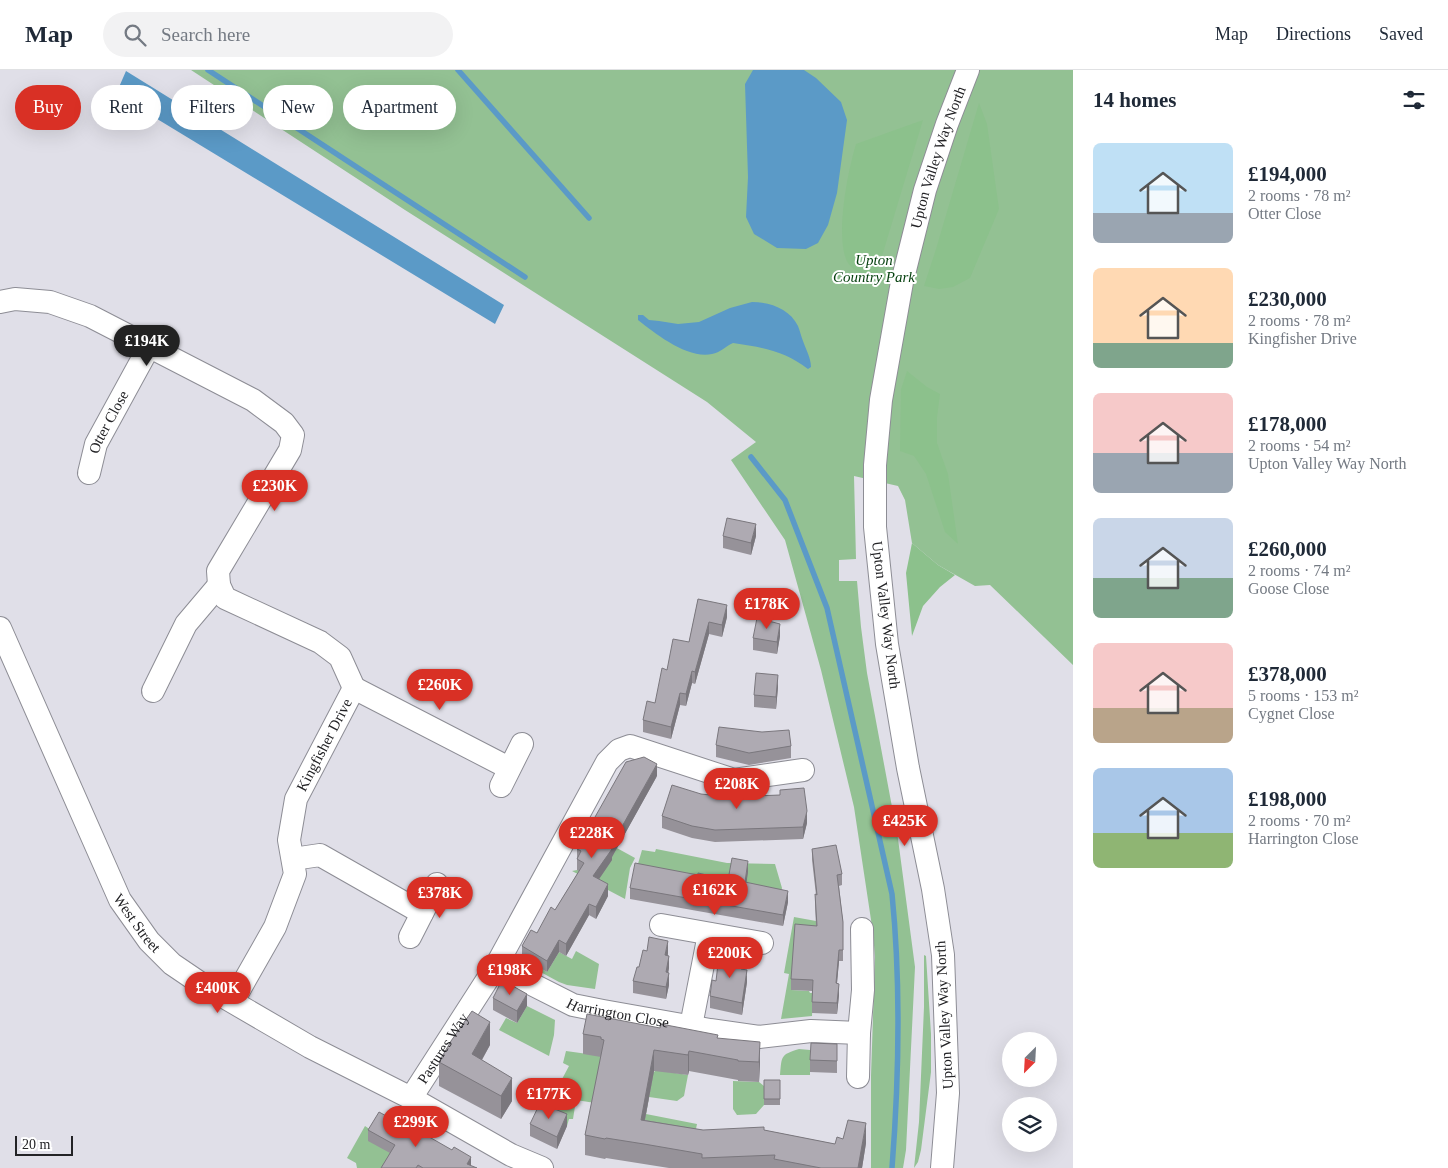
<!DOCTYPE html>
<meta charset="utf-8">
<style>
body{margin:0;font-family:"Times New Roman",serif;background:#f2f2f3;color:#1f2937;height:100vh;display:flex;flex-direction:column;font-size:19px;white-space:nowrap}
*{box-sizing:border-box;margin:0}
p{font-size:16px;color:#747a83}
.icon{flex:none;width:28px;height:28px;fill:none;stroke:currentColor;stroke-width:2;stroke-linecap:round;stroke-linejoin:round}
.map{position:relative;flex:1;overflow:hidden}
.drawer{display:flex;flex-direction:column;background:#fff;width:375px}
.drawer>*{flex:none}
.hud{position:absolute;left:15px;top:15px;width:475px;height:45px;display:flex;gap:10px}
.needle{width:32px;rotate:204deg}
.buttons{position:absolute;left:1002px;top:962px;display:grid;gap:10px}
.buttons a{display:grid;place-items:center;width:55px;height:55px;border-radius:50%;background:#fff;box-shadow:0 5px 20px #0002;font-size:25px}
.scale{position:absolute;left:15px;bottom:12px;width:58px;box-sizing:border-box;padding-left:5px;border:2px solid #232326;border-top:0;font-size:14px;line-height:18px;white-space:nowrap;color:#232326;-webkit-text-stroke:4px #fff;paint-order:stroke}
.price{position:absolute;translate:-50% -42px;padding:0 11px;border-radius:18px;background:#d93025;color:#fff;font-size:16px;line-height:32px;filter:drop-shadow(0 1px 2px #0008)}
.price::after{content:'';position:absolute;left:50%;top:30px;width:15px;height:11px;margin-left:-8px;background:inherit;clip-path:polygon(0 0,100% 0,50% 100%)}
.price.active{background:#222;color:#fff}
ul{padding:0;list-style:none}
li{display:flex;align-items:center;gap:15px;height:125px;padding:0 20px}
li span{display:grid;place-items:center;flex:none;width:140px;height:100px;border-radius:8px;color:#555}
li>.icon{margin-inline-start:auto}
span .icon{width:60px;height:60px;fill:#fffc;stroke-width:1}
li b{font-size:21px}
h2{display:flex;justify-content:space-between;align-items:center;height:60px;padding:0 20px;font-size:21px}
.chip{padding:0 18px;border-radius:22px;background:#fff;box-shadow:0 5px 20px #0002;font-size:18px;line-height:45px}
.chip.active{background:#d93025;color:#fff}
header{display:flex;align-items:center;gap:30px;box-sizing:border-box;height:70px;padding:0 25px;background:#fff;border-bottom:1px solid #e0e1e3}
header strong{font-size:24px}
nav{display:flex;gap:28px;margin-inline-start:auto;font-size:18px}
.search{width:350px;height:45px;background:#f2f2f3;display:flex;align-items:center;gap:12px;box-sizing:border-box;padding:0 18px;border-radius:28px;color:#747a83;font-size:19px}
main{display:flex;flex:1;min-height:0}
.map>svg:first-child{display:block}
.green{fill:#93c193}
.forest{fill:#8cc18c}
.water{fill:#5b9ac7}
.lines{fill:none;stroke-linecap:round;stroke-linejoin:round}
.stream{stroke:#5b9ac7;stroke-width:5.5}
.minor-casing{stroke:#8d8d95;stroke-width:24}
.minor{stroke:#fff;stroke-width:22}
.wall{fill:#969299}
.shaded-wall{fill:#7a777d}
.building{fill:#aeaab2;stroke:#7a777d}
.labels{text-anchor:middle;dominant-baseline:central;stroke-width:4;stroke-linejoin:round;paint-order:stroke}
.street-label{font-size:15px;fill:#232326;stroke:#fff}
.park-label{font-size:15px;font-style:italic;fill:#033f0c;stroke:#fff}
</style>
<header>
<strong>Map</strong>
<div class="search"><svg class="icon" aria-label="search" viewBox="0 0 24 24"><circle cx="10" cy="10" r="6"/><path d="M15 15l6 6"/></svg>Search here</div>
<nav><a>Map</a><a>Directions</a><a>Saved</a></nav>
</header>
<main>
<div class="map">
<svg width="1073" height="1098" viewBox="0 0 1073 1098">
<rect width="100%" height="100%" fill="#e0dfe8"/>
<!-- green -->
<path class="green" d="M191,0H1073V595L990,515L975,516L938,495L912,473L905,430L898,416L854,406L856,489L839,490V511H857L861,557L867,603L898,769L915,897L906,1080L903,1098H871V1006L875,887L873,863L854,737L821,600L785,470L731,390L756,372L707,332L405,140Z
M606,772L635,788L630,798L625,829L572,801L577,800Z
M656,779L727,793L775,794L782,818L779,830L729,818L635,804L642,780L655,782Z
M794,847L816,851L817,865L791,920L809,921L810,923H813L812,946L781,949L789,904L784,903Z
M576,881L599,894L595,919L567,915L559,912L522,892V888L547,902L559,882L572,889Z
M924,885L926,886L931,964V1002L921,1080L918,1092L914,1098L919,1052L924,937Z
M527,936L555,950L554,965L549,986L499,960L506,948L517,953Z
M799,979L810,980V1005H780C782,986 780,985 799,979Z
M566,981L602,986L650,1021L653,1003L656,1000L688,1005L684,1026L677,1031L649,1027L646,1044L697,1054L692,1078L595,1033L576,1030L573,1049H569L567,1056L553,1051L540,1040L549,1024L553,1026L569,996L563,993Z
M733,1011L759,1012L764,1016V1035L756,1044L737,1045L733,1039Z
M365,1056L374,1062L395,1086L388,1098H357L356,1093L347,1088Z"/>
<!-- forest -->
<path class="forest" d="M979,33L987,54L999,139L970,208L953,217L939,219L924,216L936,179Z
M923,50L876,206C866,204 854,203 848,193C834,170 848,100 856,74Z
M907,301L927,317L940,324L937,347V373L948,404L958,474L945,462L926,404L914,386L900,381L901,319Z
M912,473L938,495L955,505L940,517L923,536L912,566L906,503Z"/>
<!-- water -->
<path class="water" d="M753,0H804L816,8L841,32L847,50L837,123L828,155L818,173L806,179L777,178L754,164L746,147L748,107L745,14Z
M126,1L504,235L495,254L116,24Z
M752,232C770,232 790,239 798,256C800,261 801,266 803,271C806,280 811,288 811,297L808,299C785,281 761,277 733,273C726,276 720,283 712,284C687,289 656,264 638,250V245H643L649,250L659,251L678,254L699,252L730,238Z"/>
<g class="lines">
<!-- stream -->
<path class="stream" d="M208,0L525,207
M458,0L589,148
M751,387L785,430L827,538L892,824C901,914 899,1008 892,1098"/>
<defs>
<g id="minor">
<path d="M0,232L15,229L50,232L90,246L253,330L284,353L293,365L290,380L218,501L219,515L225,528L320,572L340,587L354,618"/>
<path id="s1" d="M89,403L96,374L149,277"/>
<path id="s2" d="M0,558L120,830L149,871L172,894L200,913L310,977L411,1028L511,1085L542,1098"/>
<path d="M354,618L509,698"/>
<path d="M153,621L186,554L219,515"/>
<path d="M501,716L522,674"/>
<path d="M293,789L320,785L422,843"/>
<path d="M661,855L762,873"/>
<path d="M410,867L437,814"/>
<path id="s3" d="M496,896L573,935L603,941L710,960L759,967L811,961L859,963"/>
<path id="s4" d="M233,931L275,857L295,804L289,770L296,729L354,618"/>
<path d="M691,956L709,864"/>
<path d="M858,1007L859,963L863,920L862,859"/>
<path id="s5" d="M411,1028L496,896L607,692L619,680L630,676L734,710L803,700"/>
<path id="s6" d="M942,1098L948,1023L943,885L933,819L908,698L887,574L875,457V395L881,330L902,212L925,120L947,54L968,0"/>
</g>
</defs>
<!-- minor casing -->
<use href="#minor" class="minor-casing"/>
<!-- minor -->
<use href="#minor" class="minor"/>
</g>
<!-- wall -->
<path class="wall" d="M723,466H756L751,485L723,478Z
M698,529L727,547L722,567L709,564L695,614L692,613L686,636L680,635L671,669L643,662V650L655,633L667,600L689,572Z
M780,566L777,584L753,580V568Z
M778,617L776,639L754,637V625Z
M716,675L791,676V688L749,695L716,687Z
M657,706L612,787V790L599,809L608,826L596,849L589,845L566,886L559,882L547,902L522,888V876L537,863L555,840L579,801L577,800V779Z
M780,720L807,753L803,769L715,772L692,768L662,758V746L701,724L729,727L780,725Z
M812,779L842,804V815L839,816L843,852V891H839L837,913L839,925L837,944L812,943V921L791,920V909L816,856L815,835V824L816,825L812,790Z
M748,802L746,812L788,832L783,856L630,829V818L698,805L728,810Z
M647,881L668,883V885L669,898L668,903L669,915L666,929L633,923V911Z
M723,895L744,897L743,899L747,912L742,945L710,938V926Z
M493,928L527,936L517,953L493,940Z
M660,958L718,968L760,992L759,1012L738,1011V1010L689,1001L688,1005L654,1001L645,1050L703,1060H764L835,1074L843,1069L866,1073L862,1098H669L606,1088L605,1089L585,1085V1065L601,987L583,984V964Z
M837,974V1003L810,1002V990Z
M490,975L482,990L512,1031L501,1049L439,1016V992Z
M764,1010H780V1035H764Z
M530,1054L567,1056L557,1079L530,1066Z
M368,1060L471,1096L477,1098H381L390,1083L368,1071Z"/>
<!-- shaded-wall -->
<path class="shaded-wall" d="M756,454V466L751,485V473Z
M727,535V547L722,567V555Z
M709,552V564L695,614V602Z
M780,554V566L777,584V572Z
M692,601V613L686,636V624Z
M778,605V617L776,639V627Z
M680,623V635L671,669V657Z
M657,694V706L612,787V790L593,818V806L610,778Z
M807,741V753L803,769V757Z
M748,791V802L745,823V812Z
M608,814V826L596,849V837Z
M788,821V832L783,856V845Z
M589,834V845L566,886V874Z
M559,870V882L547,902V891Z
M668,871V883L665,897V885Z
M839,880V891L836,924V913Z
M744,885V897L741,911V899Z
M669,886V898L666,914V902Z
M747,900V912L742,945V933Z
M669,903V915L666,929V917Z
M839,914V925L837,944V933Z
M527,924V936L517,953V941Z
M490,952V975L472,1007V984Z
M760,972V992L759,1012V992Z
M654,980V1001L641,1070V1050Z
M689,981V1001L688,1005V985Z
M512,1008V1031L501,1049V1026Z
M567,1044V1056L557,1079V1067Z
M866,1053V1073L862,1098H858Z
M471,1087V1098L467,1094Z"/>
<!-- building -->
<path class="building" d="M727,448L756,454L751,473L723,466Z
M698,529L727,535L722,555L709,552L695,602L692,601L686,624L680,623L671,657L643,650L647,631L655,633L662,598L667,600L673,569L689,572Z
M757,548L780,554L777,572L753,568Z
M756,603L778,605L776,627L754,625Z
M719,657L762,662L789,660L791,676L749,683L716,675Z
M644,687L657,694L610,778L612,779L593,806L608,814L596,837L589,834L566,874L559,870L547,891L522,876L531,860L537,863L551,837L555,840L584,793L577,789L581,781L577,779L626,692Z
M672,715L701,724L729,727L780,725V720L804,718L807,741L803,757L715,760L692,756L662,746Z
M836,775L842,804L837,805L843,852V880H839L836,913L839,914L837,933L812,932L813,910L791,909L795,854L817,856L815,824L817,825L812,779Z
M732,788L748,791L745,812L788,821L783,845L630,818L635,793L698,805V803L728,810Z
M649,867L668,871L665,885L669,886L666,902L669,903L666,917L633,911L637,897H639L643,880L647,881Z
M725,881L744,885L741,899L747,900L742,933L710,926L712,910L716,911L718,894L723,895Z
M502,910L527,924L517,941L493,928Z
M472,941L490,952L472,984L512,1008L501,1026L439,992L451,971Z
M587,944L660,958L661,954L718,965L717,968L760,972L759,992L738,991V990L689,981L688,985L654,980L641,1050L703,1060L764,1057V1060L835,1074L837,1067L843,1069L848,1050L866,1053L858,1098H821L774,1089L775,1085L702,1088V1084L644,1074L606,1068L605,1069L585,1065L604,970L601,969V967L583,964Z
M811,973L837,974V991L810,990Z
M764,1010H780V1029H764Z
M540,1033L567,1044L557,1067L530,1054Z
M379,1042L423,1066L424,1064L452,1080L454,1077L471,1087L467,1094L477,1098H423L418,1095L416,1098H381L395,1075L368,1060Z"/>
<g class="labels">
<!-- street labels -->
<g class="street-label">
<text stroke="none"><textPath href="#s6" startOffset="1024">Upton Valley Way North</textPath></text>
<text stroke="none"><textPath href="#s1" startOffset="55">Otter Close</textPath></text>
<text transform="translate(886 545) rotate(83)">Upton Valley Way North</text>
<text stroke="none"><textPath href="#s4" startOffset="279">Kingfisher Drive</textPath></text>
<text stroke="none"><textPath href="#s2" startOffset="326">West Street</textPath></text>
<text stroke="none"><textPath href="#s3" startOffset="132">Harrington Close</textPath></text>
<text transform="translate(944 945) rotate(-93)">Upton Valley Way North</text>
<text stroke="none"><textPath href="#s5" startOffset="59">Pastures Way</textPath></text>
</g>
<!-- park labels -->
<g class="park-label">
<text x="874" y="190">Upton<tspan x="874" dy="17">Country Park</tspan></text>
</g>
</g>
</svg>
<div class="buttons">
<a><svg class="needle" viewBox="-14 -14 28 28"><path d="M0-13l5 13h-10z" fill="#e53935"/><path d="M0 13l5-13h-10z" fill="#747a83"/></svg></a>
<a><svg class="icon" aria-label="layers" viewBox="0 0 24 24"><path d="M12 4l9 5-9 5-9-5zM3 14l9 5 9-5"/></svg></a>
</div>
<div class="scale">20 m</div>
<b class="price active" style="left:147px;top:297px">£194K</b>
<b class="price" style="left:275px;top:442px">£230K</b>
<b class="price" style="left:767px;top:560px">£178K</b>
<b class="price" style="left:440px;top:641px">£260K</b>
<b class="price" style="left:737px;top:740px">£208K</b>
<b class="price" style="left:905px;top:777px">£425K</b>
<b class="price" style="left:592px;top:789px">£228K</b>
<b class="price" style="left:715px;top:846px">£162K</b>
<b class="price" style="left:440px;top:849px">£378K</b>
<b class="price" style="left:730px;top:909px">£200K</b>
<b class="price" style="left:510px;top:926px">£198K</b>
<b class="price" style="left:218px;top:944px">£400K</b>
<b class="price" style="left:549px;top:1050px">£177K</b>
<b class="price" style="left:416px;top:1078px">£299K</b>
<div class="hud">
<a class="chip active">Buy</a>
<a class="chip">Rent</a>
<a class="chip">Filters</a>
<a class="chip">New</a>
<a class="chip">Apartment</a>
</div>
</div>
<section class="drawer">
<h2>14 homes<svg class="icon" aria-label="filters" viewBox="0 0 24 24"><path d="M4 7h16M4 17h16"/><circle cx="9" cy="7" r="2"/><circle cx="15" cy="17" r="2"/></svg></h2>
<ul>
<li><span style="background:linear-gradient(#bfe0f5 70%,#9aa5b1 0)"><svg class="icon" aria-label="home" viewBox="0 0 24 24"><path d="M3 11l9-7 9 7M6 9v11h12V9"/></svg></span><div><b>£194,000</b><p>2 rooms · 78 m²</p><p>Otter Close</p></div></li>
<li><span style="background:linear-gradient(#ffd9b3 75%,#7fa58c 0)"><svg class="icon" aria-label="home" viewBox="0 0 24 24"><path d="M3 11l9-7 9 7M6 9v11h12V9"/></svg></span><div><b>£230,000</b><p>2 rooms · 78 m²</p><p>Kingfisher Drive</p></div></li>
<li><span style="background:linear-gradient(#f6c9c9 60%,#9aa5b1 0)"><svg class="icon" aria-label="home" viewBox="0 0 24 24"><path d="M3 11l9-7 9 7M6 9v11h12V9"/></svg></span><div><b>£178,000</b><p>2 rooms · 54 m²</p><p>Upton Valley Way North</p></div></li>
<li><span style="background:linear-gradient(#c9d6e8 60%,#7fa58c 0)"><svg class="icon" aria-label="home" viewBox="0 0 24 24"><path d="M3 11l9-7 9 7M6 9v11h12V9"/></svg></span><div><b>£260,000</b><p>2 rooms · 74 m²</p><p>Goose Close</p></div></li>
<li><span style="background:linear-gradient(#f6c9c9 65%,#b9a48a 0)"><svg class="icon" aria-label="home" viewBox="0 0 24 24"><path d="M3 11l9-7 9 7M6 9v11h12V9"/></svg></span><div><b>£378,000</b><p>5 rooms · 153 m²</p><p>Cygnet Close</p></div></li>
<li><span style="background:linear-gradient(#a9c7e8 65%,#8fb573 0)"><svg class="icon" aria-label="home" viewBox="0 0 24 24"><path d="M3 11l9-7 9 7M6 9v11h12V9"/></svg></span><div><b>£198,000</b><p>2 rooms · 70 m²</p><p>Harrington Close</p></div></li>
</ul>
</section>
</main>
